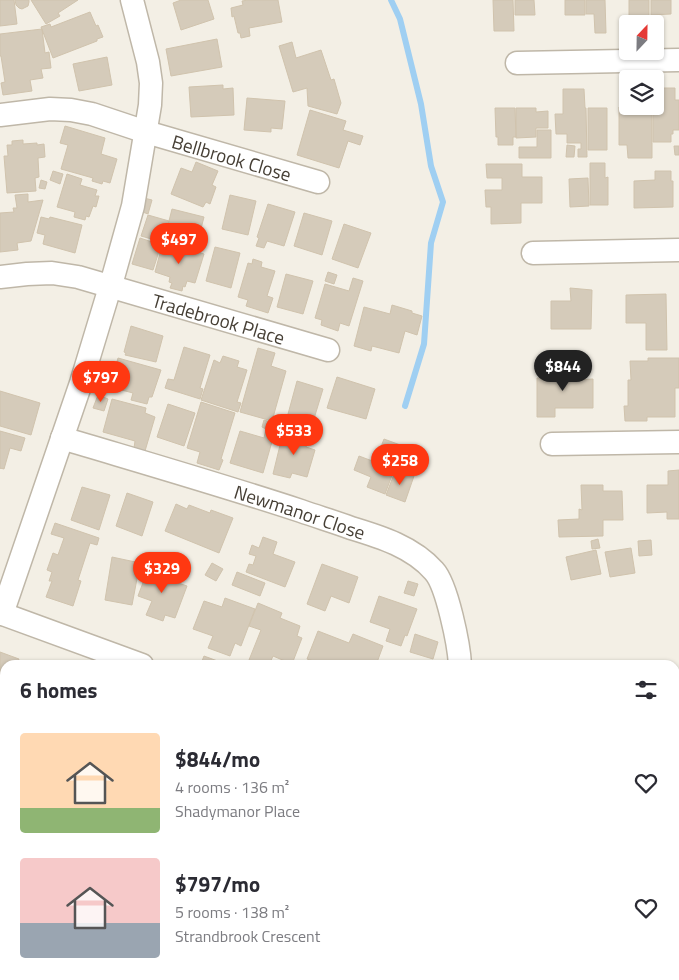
<!DOCTYPE html>
<meta charset="utf-8">
<style>
body{margin:0;font-family:"Titillium Web",sans-serif;background:#f7f7f7;color:#2b2b33;height:100vh;display:flex;flex-direction:column;font-size:19px;white-space:nowrap}
*{box-sizing:border-box;margin:0}
p{font-size:16px;color:#7c7c81}
.icon{flex:none;width:28px;height:28px;fill:none;stroke:currentColor;stroke-width:2;stroke-linecap:round;stroke-linejoin:round}
.map{position:relative;flex:1;overflow:hidden}
.panel{position:absolute;left:0px;top:660px;width:680px;height:320px;display:flex;flex-direction:column;background:#fff;border-radius:15px 15px 0 0;box-shadow:0 1px 4px #0004}
.panel>*{flex:none}
.needle{width:32px;rotate:22deg}
.fabs{position:absolute;left:619px;top:15px;display:grid;gap:10px}
.fabs a{display:grid;place-items:center;width:45px;height:45px;border-radius:5px;background:#fff;box-shadow:0 1px 4px #0004;font-size:25px}
.price{position:absolute;translate:-50% -42px;padding:0 11px;border-radius:18px;background:#ff3811;color:#fff;font-size:16px;line-height:32px;filter:drop-shadow(0 1px 2px #0008)}
.price::after{content:'';position:absolute;left:50%;top:30px;width:15px;height:11px;margin-left:-8px;background:inherit;clip-path:polygon(0 0,100% 0,50% 100%)}
.price.selected{background:#222;color:#fff}
ul{padding:0;list-style:none}
li{display:flex;align-items:center;gap:15px;height:125px;padding:0 20px}
li span{display:grid;place-items:center;flex:none;width:140px;height:100px;border-radius:5px;color:#555}
li>.icon{margin-inline-start:auto}
span .icon{width:60px;height:60px;fill:#fffc;stroke-width:1}
li b{font-size:21px}
h2{display:flex;justify-content:space-between;align-items:center;height:60px;padding:0 20px;font-size:21px}
.map>svg:first-child{display:block}
.lines{fill:none;stroke-linecap:round;stroke-linejoin:round}
.stream{stroke:#9fcff2;stroke-width:6}
.building{fill:#d5cbba;stroke:#d0c3ad}
.street-casing{stroke:#bfb7a8;stroke-width:25}
.street{stroke:#fff;stroke-width:22}
.labels{text-anchor:middle;dominant-baseline:central;stroke-width:5;stroke-linejoin:round;paint-order:stroke}
.street-label{font-size:19px;fill:#463f35;stroke:#fff}
</style>
<div class="map">
<svg width="679" height="980" viewBox="0 0 679 980">
<rect width="100%" height="100%" fill="#f3efe5"/>
<g class="lines">
<!-- stream -->
<path class="stream" d="M391,0L400,19L421,104L431,166L443,202L431,243L424,344L405,406"/>
</g>
<!-- building -->
<path class="building" d="M0,0H14L17,24L0,26Z
M15,0H29V2L28,6L22,9L19,8L16,5Z
M31,0H78L58,13L60,16L46,24Z
M181,0H208L214,19L181,30L173,3Z
M248,0H278L282,22L249,28L250,36L241,38L240,33H238L234,16L232,17L231,8L243,5L242,1Z
M493,0H513L514,31H494Z
M515,0H534L535,15H515Z
M565,0H585V15H565Z
M586,0H605L606,33H595L594,14H586Z
M629,0H649V16H629Z
M651,0H671V14L651,15Z
M90,12L96,26L98,25L103,37L97,39V41L53,58L41,27L50,24L51,27Z
M42,29L45,53L49,52L51,68L41,69L43,78L30,80L32,91L3,95L1,83L5,82L1,56H0V34Z
M217,39L222,67L171,76L166,49Z
M292,42L296,58L321,50L331,80L334,79L341,103L337,114L308,106L307,88L293,92L279,46Z
M107,57L112,85L79,91L73,64Z
M223,85V89L233,88L234,115L191,117L189,87Z
M655,88H675V100H679V130H673V134H671V142H653V106H655Z
M563,89H584L585,108H586L587,157H578V149H581V143H567V134H556L555,114H563Z
M247,98L285,101L282,129L271,128V132L244,130Z
M629,106H652V158H628L627,145H619V107H629Z
M495,108H515L516,137H513V145H498V137H496Z
M516,108H536V112L548,111V128H536V137L516,138Z
M588,108H607V150H588Z
M310,110L346,121L343,130L363,136L360,145L348,141L339,168L297,155Z
M65,126L105,138L101,154L117,159L110,183L103,181L102,184L92,181L93,178L61,169L68,145L60,143Z
M537,130H551V158H519V147H537Z
M23,140V144L37,143V145L44,144L45,157L38,158L39,177L35,178L36,191L7,193L4,156H8L7,145H12V141Z
M567,145L575,146L574,157H566Z
M674,146H679V155H675Z
M196,162L218,171L212,185L216,187L210,204L206,202L203,207L171,194L181,168L192,172Z
M590,163H605V178L608,177V205H590Z
M486,164H522V177H542V203H521V223L491,224V207H486L485,190H502V178H487Z
M53,171L63,174L60,184L50,180Z
M655,171H671V181H673V207L634,208V181L655,180Z
M67,174L82,179L80,185L97,190L95,196H99L96,207L93,206L89,217L86,216L85,220L74,217L75,212L57,207Z
M588,178L589,206L570,207L569,179Z
M41,180L47,182L45,189L39,188Z
M28,194V202L43,200L31,241L17,243L18,250L0,252V213L14,212L13,208H17L15,195Z
M230,195L256,201L248,235L222,229Z
M144,198L152,200L148,214L140,211Z
M268,204L295,212L284,246L267,241L264,248L256,246L259,238L257,237Z
M172,209L204,217L196,248L164,241Z
M304,213L332,221L322,255L294,246Z
M148,215L169,221L162,242L141,236Z
M41,217L49,219L50,217L82,225L75,253L43,244L45,235L37,233Z
M344,224L371,233L358,268L332,259Z
M140,238L161,245L153,270L132,264Z
M163,242L204,254L195,283L187,281L185,287L183,286L182,291L170,288L172,283L169,282L170,277L155,272Z
M215,247L240,253L231,288L206,281Z
M253,259L262,262L261,267L275,271L267,296L273,298L268,313L246,306L248,300L238,297L248,263L252,264Z
M328,272L337,275L334,284L325,281Z
M286,274L313,281L303,314L277,307Z
M353,278L363,281L349,326L340,323L338,331L321,325L322,320L315,318L325,284L349,291Z
M570,288L592,290L591,329H551V301H571Z
M666,294L667,350H646V323H626V295Z
M392,305L412,311V313L422,316L417,335L405,331L399,353L372,346L371,351L354,346L364,307L390,314Z
M131,326L163,336L156,362L125,355L126,353L124,352Z
M184,347L210,355L200,388L203,389L200,399L165,388L168,379L174,380Z
M258,348L275,353L271,366L286,371L272,421L240,412Z
M557,352H564L565,360L558,361Z
M223,356L239,361L237,367L247,370L237,402L241,403L238,412L201,400L214,360L220,363Z
M118,358L161,370L152,397H149L147,404L131,400L133,393L110,387Z
M648,358H679V388H675V417H647V421H625L624,406H628V380H631L630,361H648Z
M547,368H571V380L593,379V408H555V417H537V378H547Z
M337,377L375,389L366,419L327,408Z
M297,381L323,389L313,422L288,414Z
M0,391L40,403L31,435L0,426Z
M98,395L108,399L104,411L93,408Z
M112,399L146,408L145,413L155,417L145,451L134,448L135,441L103,432Z
M201,402L235,413L221,459L223,460L219,470L197,463L200,452L187,448Z
M168,404L195,413L184,446L157,437Z
M264,420L277,424L263,473L230,463L240,431L264,438L266,429L262,427Z
M292,429L309,434L306,447L315,450L307,477L292,473L290,478L273,474L281,441L278,440L279,437L289,440Z
M0,431L25,438L21,451L10,448L4,469L0,468V469Z
M384,439L403,446L385,494L367,487L371,477L354,470L359,456L375,462Z
M406,449L413,453L410,460L403,457Z
M396,469L414,476L405,502L386,495Z
M679,470V519H667V512L647,513V485H668V471Z
M581,485H603V491H622L623,520H603V536L559,537L558,520L579,519V509L582,510Z
M82,487L110,495L99,530L71,520Z
M127,493L153,502L142,536L116,526Z
M176,504L187,509L189,505L210,513L211,510L233,518L219,553L165,531Z
M55,523L99,538L97,545L90,543L78,580L81,581L73,606L46,597L52,581H49L52,572L47,570L53,553L58,555L64,538L51,534Z
M263,537L277,542L273,554L295,562L285,587L246,572L249,564L253,565L256,556L249,554L252,545L259,548Z
M598,539L600,548L592,549L591,541Z
M651,540L652,555L639,556L638,541Z
M631,548L635,573L610,577L605,552Z
M596,550L601,574L571,580L566,557Z
M112,557L140,563L132,605L105,600Z
M212,563L223,569L216,581L205,575Z
M150,564L163,569L161,577L187,586L175,618L165,615L163,621L146,615L152,601L138,596Z
M322,564L358,577L349,603L331,596L325,611L307,604Z
M237,572L265,583L260,596L232,585Z
M408,581L418,584L414,596L404,593Z
M379,596L417,609L407,636L405,635L401,646L386,641L390,629L370,622Z
M225,598L255,609L241,646L235,643L230,656L208,648L213,636L193,629L204,601L222,607Z
M258,603L282,613L280,618L300,626L297,636L302,638L292,664L273,656L269,665H247L261,630L249,626Z
M318,631L349,643L353,634L383,646L376,665H320V663L307,659Z
M415,634L438,642L433,659L410,652Z
M0,652L19,659L17,665H5V696L3,701L0,700Z
M204,656L223,663L222,665H212L202,661Z
M1,750L5,751V789L0,787V754Z
M675,755L679,756V812L675,811Z
M5,864V890L0,888V879Z
M675,893H679V920L675,921Z
M0,905L5,906V932L0,930Z
M0,946L5,948V974L3,979L0,978Z
M47,975H92L90,980H45Z
M185,975H216L214,980H183Z
M237,975H279L286,977L287,975H298L307,978L306,980H240L236,978Z
M308,975H319L322,978V980H306Z
M481,975H498L496,980H483L480,979Z
M518,975H563L561,980H516Z
M625,975H674V980H625Z"/>
<g class="lines">
<defs>
<g id="street">
<path d="M517,63L679,60"/>
<path id="s1" d="M0,115L50,109L71,110L92,114L146,132L318,182"/>
<path d="M533,253L679,250"/>
<path id="s2" d="M0,277L27,274L52,273L78,277L328,350"/>
<path id="s3" d="M62,438C142,462 222,485 301,511C318,517 335,522 351,528C381,537 413,547 434,571C447,585 459,645 460,665"/>
<path d="M552,444L679,442"/>
<path d="M0,613L142,665"/>
<path d="M2,614L81,383L114,274L133,206L150,105L151,83L148,62L132,0"/>
<path d="M0,819L5,821"/>
<path d="M675,853H679"/>
<path d="M389,975L403,980"/>
<path d="M132,980L134,975"/>
<path d="M338,980L340,975"/>
</g>
</defs>
<!-- street casing -->
<use href="#street" class="street-casing"/>
<!-- street -->
<use href="#street" class="street"/>
</g>
<g class="labels">
<!-- street labels -->
<g class="street-label">
<text stroke="none"><textPath href="#s1" startOffset="239">Bellbrook Close</textPath></text>
<text stroke="none"><textPath href="#s2" startOffset="225">Tradebrook Place</textPath></text>
<text stroke="none"><textPath href="#s3" startOffset="249">Newmanor Close</textPath></text>
</g>
</g>
</svg>
<div class="fabs">
<a><svg class="needle" viewBox="-14 -14 28 28"><path d="M0-13l5 13h-10z" fill="#e53935"/><path d="M0 13l5-13h-10z" fill="#7c7c81"/></svg></a>
<a><svg class="icon" aria-label="layers" viewBox="0 0 24 24"><path d="M12 4l9 5-9 5-9-5zM3 14l9 5 9-5"/></svg></a>
</div>
<b class="price" style="left:179px;top:265px">$497</b>
<b class="price selected" style="left:563px;top:392px">$844</b>
<b class="price" style="left:101px;top:403px">$797</b>
<b class="price" style="left:294px;top:456px">$533</b>
<b class="price" style="left:400px;top:486px">$258</b>
<b class="price" style="left:162px;top:594px">$329</b>
<section class="panel">
<h2>6 homes<svg class="icon" aria-label="filters" viewBox="0 0 24 24"><path d="M4 7h16M4 17h16"/><circle cx="9" cy="7" r="2"/><circle cx="15" cy="17" r="2"/></svg></h2>
<ul>
<li><span style="background:linear-gradient(#ffd9b3 75%,#8fb573 0)"><svg class="icon" aria-label="home" viewBox="0 0 24 24"><path d="M3 11l9-7 9 7M6 9v11h12V9"/></svg></span><div><b>$844/mo</b><p>4 rooms · 136 m²</p><p>Shadymanor Place</p></div><svg class="icon" aria-label="heart" viewBox="0 0 24 24"><path d="M12 20l-8-8c-3-5 5-10 8-4 3-6 11-1 8 4z"/></svg></li>
<li><span style="background:linear-gradient(#f6c9c9 65%,#9aa5b1 0)"><svg class="icon" aria-label="home" viewBox="0 0 24 24"><path d="M3 11l9-7 9 7M6 9v11h12V9"/></svg></span><div><b>$797/mo</b><p>5 rooms · 138 m²</p><p>Strandbrook Crescent</p></div><svg class="icon" aria-label="heart" viewBox="0 0 24 24"><path d="M12 20l-8-8c-3-5 5-10 8-4 3-6 11-1 8 4z"/></svg></li>
</ul>
</section>
</div>
